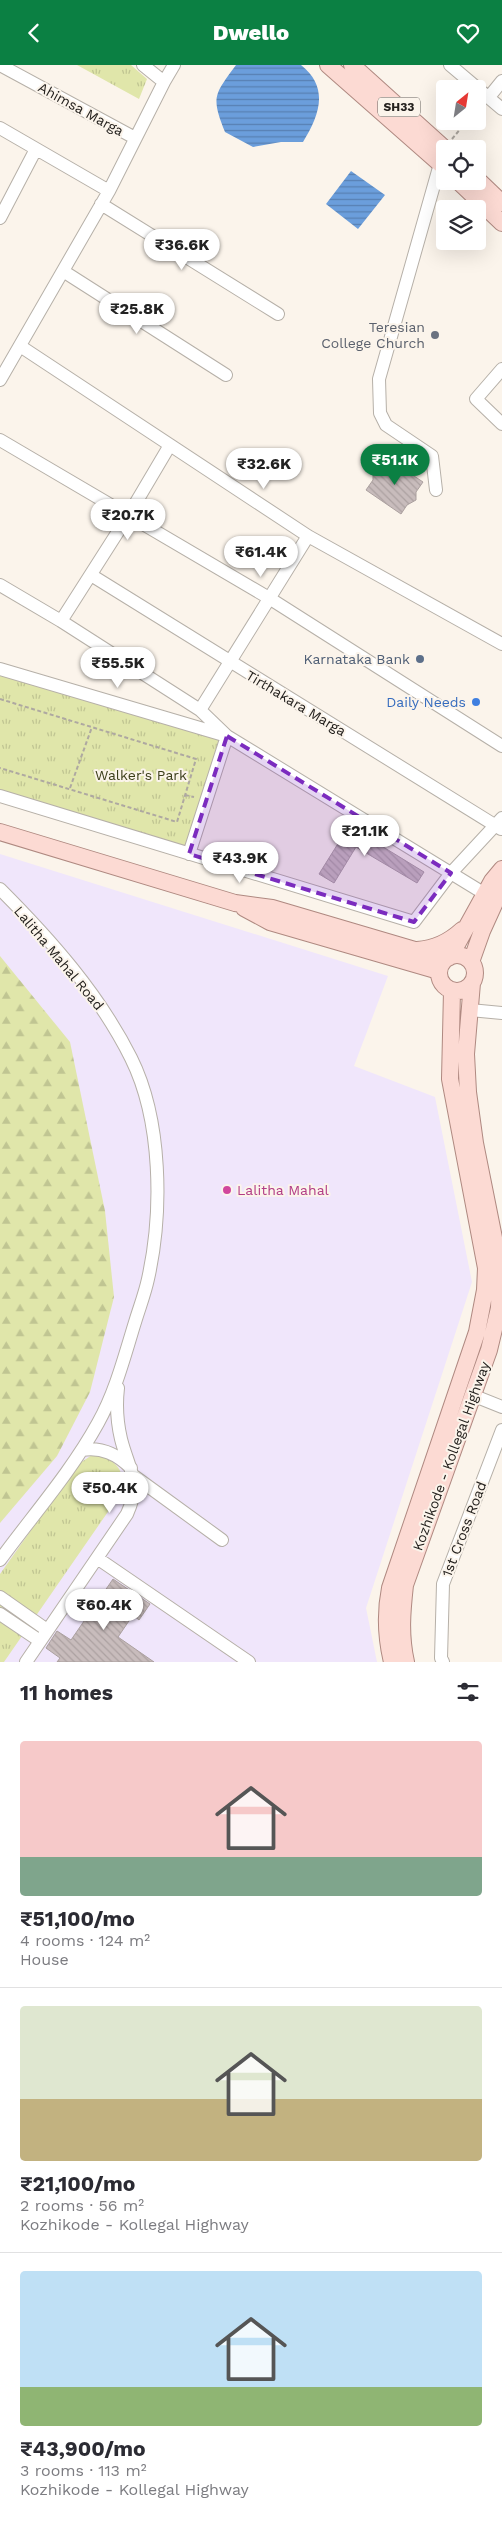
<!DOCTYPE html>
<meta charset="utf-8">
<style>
body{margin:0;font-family:"Work Sans",sans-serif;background:#f2f2f3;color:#2b2b33;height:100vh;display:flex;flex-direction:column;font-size:19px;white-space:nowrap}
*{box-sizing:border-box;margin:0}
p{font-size:16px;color:#7c7c81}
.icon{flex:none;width:28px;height:28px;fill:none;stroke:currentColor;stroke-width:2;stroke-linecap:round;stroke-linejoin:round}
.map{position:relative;height:1597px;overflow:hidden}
.side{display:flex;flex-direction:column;background:#fff;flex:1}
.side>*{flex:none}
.needle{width:32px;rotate:30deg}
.controls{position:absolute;left:436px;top:15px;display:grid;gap:10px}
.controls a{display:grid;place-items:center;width:50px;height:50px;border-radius:5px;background:#fff;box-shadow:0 5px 20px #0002;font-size:25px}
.price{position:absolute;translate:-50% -42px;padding:0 11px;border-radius:18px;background:#fff;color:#222;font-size:16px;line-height:32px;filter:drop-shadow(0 1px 2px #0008)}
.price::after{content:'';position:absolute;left:50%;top:30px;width:15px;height:11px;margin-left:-8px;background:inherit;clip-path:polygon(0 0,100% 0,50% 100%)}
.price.selected{background:#0b8043;color:#fff}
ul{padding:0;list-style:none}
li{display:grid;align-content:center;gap:10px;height:265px;padding:0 20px}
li+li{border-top:1px solid #e1e1e2}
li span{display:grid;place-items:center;height:155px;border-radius:5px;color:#555}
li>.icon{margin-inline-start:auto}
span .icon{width:90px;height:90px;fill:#fffc;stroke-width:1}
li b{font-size:21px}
h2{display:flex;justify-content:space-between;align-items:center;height:60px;padding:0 20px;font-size:21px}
header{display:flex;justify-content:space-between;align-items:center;height:65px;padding:0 20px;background:#0b8043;color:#fff;font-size:22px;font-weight:800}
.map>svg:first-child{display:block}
.commercial{fill:#f0e6fb}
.forest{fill:url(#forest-firs)}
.park{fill:url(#park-tufts)}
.water{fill:url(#water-rules)}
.building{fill:url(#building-back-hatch);stroke:#aba09f}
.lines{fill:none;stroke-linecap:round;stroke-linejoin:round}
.minor-casing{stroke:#b6b0a8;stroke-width:14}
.major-casing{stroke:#af8981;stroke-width:18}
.path{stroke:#aea8a1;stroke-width:2;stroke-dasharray:4 2.5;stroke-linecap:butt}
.minor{stroke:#fff;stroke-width:12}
.major{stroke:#fcdad3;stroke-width:16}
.marked{fill:#7b2cbf;fill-opacity:0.2;stroke:#7b2cbf;stroke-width:4;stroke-dasharray:10 6;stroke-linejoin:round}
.worship-dot{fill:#6b7280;stroke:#fbf4eb;stroke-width:2}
.service-dot{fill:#5c6f8a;stroke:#fbf4eb;stroke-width:2}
.shop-dot{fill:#3f7fe0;stroke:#fbf4eb;stroke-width:2}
.hotel-dot{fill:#d1479c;stroke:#fbf4eb;stroke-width:2}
.labels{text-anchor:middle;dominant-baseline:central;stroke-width:4;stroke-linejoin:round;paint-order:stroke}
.shield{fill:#fbf4eb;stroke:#64605c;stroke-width:1}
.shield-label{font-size:12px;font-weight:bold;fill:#24211e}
.street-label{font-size:14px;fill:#24211e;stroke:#fbf4eb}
.worship-label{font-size:14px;fill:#5b616d;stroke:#fbf4eb;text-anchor:end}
.service-label{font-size:14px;fill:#4e5e75;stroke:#fbf4eb;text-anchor:end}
.shop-label{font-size:14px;fill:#366cbe;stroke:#fbf4eb;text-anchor:end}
.park-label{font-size:14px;fill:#3b3e1a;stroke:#fbf4eb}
.hotel-label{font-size:14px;fill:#b23c85;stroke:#fbf4eb;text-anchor:start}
</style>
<header><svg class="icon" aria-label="back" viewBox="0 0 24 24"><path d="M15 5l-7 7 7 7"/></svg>Dwello<svg class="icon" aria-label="heart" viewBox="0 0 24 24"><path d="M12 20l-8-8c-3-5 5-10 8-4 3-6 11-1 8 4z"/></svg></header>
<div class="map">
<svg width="502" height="1597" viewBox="0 0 502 1597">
<defs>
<pattern id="forest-firs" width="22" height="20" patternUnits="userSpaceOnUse" patternTransform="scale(1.25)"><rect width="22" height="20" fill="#e0e6aa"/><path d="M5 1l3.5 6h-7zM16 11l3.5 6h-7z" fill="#c0c592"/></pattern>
<pattern id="park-tufts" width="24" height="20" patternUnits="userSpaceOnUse" patternTransform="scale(1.25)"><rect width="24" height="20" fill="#e0e6aa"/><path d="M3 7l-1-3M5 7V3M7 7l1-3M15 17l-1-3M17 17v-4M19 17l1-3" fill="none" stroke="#c0c592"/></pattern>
<pattern id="water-rules" width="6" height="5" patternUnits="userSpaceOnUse" patternTransform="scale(1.25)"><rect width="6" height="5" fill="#6b9edc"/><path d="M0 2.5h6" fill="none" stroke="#5880b2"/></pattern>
<pattern id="building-back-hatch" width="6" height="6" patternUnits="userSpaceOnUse" patternTransform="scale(1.25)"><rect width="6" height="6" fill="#c8bcbc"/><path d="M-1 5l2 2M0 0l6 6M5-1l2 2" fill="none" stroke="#aca1a1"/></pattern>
</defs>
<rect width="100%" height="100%" fill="#fbf4eb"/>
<!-- commercial -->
<path class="commercial" d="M0,789L388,911L354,1001L435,1032L472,1217L366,1543L377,1597H0Z"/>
<!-- forest -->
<path class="forest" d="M0,891L70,977L105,1146L114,1232L90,1327L57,1391L0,1458Z"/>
<!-- park -->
<path class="park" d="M77,0H131L147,14L139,34Z
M0,604L227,671L189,789L0,730Z
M92,1390C114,1391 128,1407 121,1428L4,1597H0V1509L77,1400Z"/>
<!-- water -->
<path class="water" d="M236,0H301C330,23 319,51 303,77H281L253,82L225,67C211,32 214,30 236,0Z
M351,106L385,130L358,164L326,139Z"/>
<!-- building -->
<path class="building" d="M387,393L398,400L407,401L411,409L423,417L416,427V435L407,440L401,449L366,425L373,415V406L380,404Z
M349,761L424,807L417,818L356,782L334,818L319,809Z
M113,1514L150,1539L139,1555L133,1550L118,1572L154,1597H57L60,1593L46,1583L57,1566L71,1575Z"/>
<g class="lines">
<defs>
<path id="minor" d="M0,0L135,73
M143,0L164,17
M450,0L502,44
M489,32L502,16
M0,63L109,126
M101,139L278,249
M0,153L36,84
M63,206L226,310
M20,281L308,471L502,579
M502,304L476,334L502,359
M0,315L109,126L164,17L174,0
M0,375L269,533L502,681
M436,425L432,391L386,360L380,348L379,314L440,99
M91,510L501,764
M0,520L61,556L200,645L227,671L485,829
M61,556L128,451L170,380
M0,604L227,671L189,789
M200,645L308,471
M0,731L414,857L451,808L502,753
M0,824C50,874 99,929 131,993C162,1055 163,1147 148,1214C145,1228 140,1241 136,1254C125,1289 116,1326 98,1358C71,1407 33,1450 0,1495
M470,945L502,948
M472,1330L502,1342
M82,1385C102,1382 117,1389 131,1403
M134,1411L222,1475
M97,1493L249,1597
M0,1532L47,1565
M0,1549L40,1576
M26,1597L127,1449C142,1416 129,1406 121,1374C117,1357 116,1340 118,1323
M443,1597L441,1593L443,1519L502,1365"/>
<path id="major" d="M328,0L445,103
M352,0L445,84
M478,115L502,138
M458,116L502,158
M0,767L235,838L272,843L445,894
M244,843L270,857L439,906
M417,885C434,884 449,877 462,865
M439 908a18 18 0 1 1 36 0a18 18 0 1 1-36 0Z
M450,892L492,816L502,804
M471,897L482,866L502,822
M392,1597C386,1572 385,1548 390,1523L477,1267L485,1225L486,1203L450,1014L452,926
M406,1597C400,1570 402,1547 405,1520L489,1285L499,1243L500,1203L475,1078L468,1027L466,989L472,918"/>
</defs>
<!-- minor casing -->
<use href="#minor" class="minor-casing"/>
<!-- major casing -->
<use href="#major" class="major-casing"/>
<!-- path -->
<path class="path" d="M452,74L467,56
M0,634L196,694L177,757L0,703
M70,723L92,662
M185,730L194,732"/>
<!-- minor -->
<use href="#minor" class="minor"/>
<!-- major -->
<use href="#major" class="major"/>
</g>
<!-- marked area -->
<path class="marked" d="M227,671L451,808L414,857L189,789Z"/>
<!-- markers -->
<circle class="worship-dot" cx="435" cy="270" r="5"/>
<circle class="service-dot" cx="420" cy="594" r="5"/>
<circle class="shop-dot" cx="476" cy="637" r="5"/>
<circle class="hotel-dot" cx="227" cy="1125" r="5"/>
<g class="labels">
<!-- shield labels -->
<rect class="shield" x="378" y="32.5" width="42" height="19" rx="4"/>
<g class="shield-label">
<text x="399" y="42">SH33</text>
</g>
<!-- street labels -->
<g class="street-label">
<text transform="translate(81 44) rotate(29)">Ahimsa Marga</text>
<text transform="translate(296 638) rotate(31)">Tirthakara Marga</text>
<text transform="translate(59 893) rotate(50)">Lalitha Mahal Road</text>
<text transform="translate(451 1391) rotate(-70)">Kozhikode - Kollegal Highway</text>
<text transform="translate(464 1464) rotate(-69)">1st Cross Road</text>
</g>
<!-- worship labels -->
<g class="worship-label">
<text x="425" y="262">Teresian<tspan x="425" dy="16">College Church</tspan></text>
</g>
<!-- service labels -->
<g class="service-label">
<text x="410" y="594">Karnataka Bank</text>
</g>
<!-- shop labels -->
<g class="shop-label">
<text x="466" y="637">Daily Needs</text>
</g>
<!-- park labels -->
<g class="park-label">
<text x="141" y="710">Walker's Park</text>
</g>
<!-- hotel labels -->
<g class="hotel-label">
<text x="237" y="1125">Lalitha Mahal</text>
</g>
</g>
</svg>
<div class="controls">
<a><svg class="needle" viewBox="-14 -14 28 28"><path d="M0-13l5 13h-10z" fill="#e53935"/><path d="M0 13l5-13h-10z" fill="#7c7c81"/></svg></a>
<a><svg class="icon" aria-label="locate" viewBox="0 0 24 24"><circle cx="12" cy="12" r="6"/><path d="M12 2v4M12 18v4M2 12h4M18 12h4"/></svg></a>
<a><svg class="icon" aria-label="layers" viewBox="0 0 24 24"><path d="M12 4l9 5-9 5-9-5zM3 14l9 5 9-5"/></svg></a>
</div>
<b class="price" style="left:182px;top:206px">₹36.6K</b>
<b class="price" style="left:137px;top:270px">₹25.8K</b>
<b class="price selected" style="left:395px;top:421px">₹51.1K</b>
<b class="price" style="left:264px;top:425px">₹32.6K</b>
<b class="price" style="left:128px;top:476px">₹20.7K</b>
<b class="price" style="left:261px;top:513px">₹61.4K</b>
<b class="price" style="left:118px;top:624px">₹55.5K</b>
<b class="price" style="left:365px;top:792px">₹21.1K</b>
<b class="price" style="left:240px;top:819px">₹43.9K</b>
<b class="price" style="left:110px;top:1449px">₹50.4K</b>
<b class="price" style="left:104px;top:1566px">₹60.4K</b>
</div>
<section class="side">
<h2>11 homes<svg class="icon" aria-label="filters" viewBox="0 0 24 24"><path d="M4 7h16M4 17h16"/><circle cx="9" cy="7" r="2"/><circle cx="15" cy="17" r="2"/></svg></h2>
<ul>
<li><span style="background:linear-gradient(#f6c9c9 75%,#7fa58c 0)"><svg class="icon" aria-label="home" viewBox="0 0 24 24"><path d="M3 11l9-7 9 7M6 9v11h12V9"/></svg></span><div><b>₹51,100/mo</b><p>4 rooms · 124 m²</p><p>House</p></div></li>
<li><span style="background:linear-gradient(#dfe7d0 60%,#c2b280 0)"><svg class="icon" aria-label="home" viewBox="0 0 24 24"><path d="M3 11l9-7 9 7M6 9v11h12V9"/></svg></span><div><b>₹21,100/mo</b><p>2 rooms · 56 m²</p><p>Kozhikode - Kollegal Highway</p></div></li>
<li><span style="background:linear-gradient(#bfe0f5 75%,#8fb573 0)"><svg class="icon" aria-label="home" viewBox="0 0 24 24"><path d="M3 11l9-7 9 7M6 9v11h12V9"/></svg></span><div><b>₹43,900/mo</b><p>3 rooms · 113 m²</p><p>Kozhikode - Kollegal Highway</p></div></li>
</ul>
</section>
